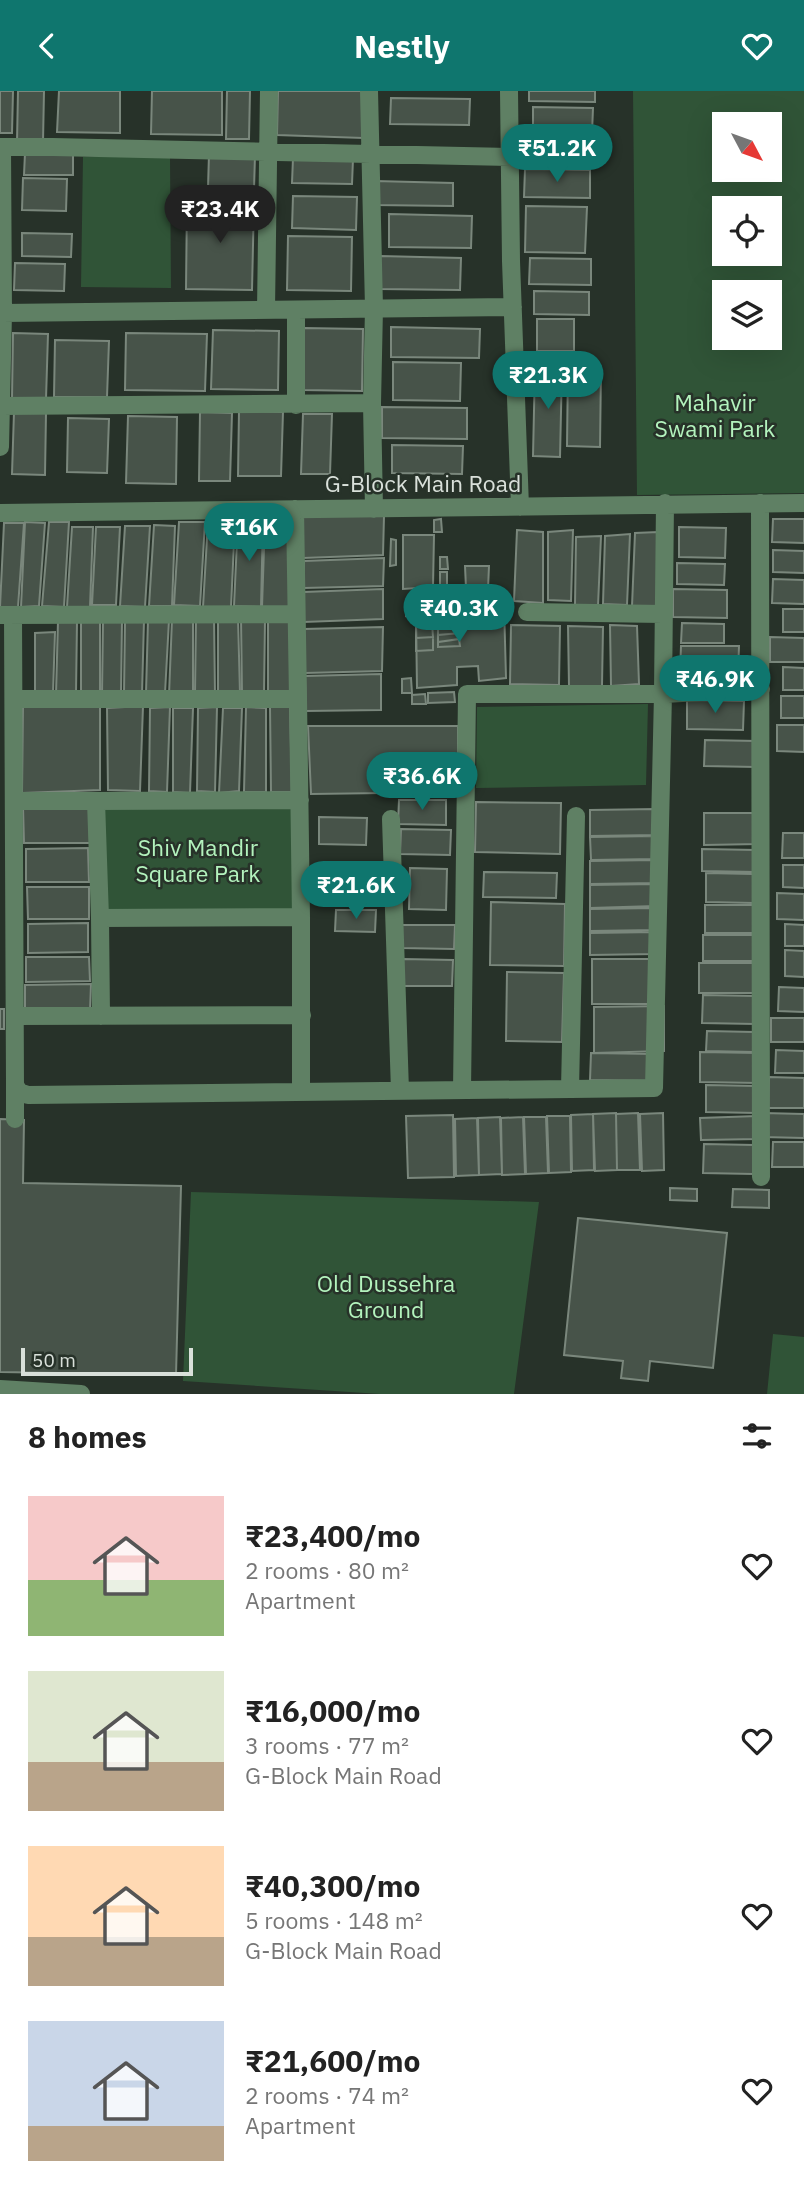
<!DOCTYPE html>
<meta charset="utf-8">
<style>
body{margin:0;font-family:"IBM Plex Sans",sans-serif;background:#f2f2f2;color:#222;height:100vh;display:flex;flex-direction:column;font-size:26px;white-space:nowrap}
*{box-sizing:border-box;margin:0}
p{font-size:23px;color:#767676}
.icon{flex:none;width:38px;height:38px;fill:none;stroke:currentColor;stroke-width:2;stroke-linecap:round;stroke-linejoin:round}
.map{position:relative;height:1303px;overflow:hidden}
.details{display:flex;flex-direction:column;background:#fff;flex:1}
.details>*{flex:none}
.needle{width:46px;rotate:131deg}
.controls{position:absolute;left:712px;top:21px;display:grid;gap:14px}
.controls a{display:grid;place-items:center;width:70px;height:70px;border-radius:0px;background:#fff;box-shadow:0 7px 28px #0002;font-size:35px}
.scale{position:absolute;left:21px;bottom:18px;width:172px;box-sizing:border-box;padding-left:7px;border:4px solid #d9e0da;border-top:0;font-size:19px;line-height:24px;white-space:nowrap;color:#d9e0da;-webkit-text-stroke:5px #273229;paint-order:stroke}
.price{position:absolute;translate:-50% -60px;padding:0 16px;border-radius:24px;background:#0f766e;color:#fff;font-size:23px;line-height:46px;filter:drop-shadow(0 2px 4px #0008)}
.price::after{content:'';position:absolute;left:50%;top:42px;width:21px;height:16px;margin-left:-10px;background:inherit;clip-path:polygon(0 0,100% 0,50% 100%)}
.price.active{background:#222;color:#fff}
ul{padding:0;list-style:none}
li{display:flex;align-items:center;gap:21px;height:175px;padding:0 28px}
li span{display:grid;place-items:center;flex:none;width:196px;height:140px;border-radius:0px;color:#555}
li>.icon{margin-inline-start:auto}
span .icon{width:84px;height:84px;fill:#fffc;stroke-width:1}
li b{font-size:30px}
h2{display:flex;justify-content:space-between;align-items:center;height:84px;padding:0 28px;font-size:30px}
header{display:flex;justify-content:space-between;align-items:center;height:91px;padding:0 28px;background:#0f766e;color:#fff;font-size:32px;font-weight:700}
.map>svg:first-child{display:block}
.green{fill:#305437;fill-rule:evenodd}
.building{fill:#475349;stroke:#7a877c;stroke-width:2}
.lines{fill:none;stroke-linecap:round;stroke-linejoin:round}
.minor{stroke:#5f8064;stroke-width:18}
.labels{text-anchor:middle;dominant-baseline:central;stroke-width:5;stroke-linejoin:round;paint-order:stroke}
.park-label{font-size:23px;fill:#b3f3bd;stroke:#273229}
.street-label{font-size:23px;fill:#d9e0da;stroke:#273229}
</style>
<header><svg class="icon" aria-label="back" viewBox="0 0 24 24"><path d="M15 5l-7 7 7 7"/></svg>Nestly<svg class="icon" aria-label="heart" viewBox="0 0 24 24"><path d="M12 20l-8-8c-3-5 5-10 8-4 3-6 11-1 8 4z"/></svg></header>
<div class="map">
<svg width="804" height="1303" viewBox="0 0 804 1303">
<rect width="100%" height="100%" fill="#273229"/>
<!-- green -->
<path class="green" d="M633,0H804V402L637,404ZM724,33H770V79H724ZM724,117H770V163H724ZM724,201H770V247H724Z
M170,65L171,197L81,196L83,66Z
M648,613L646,694L476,697L477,616Z
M294,717L293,821L106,819L102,718Z
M191,1101L539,1111L514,1303H380L183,1290Z
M773,1243L804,1246V1303H767Z"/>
<!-- building -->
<path class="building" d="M0,0H13L12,42H0Z
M18,0H44L43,51H17Z
M59,0H120V42L57,41Z
M152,0H222V44L151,43Z
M227,0H250L249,48H226Z
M278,0H364L363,47L277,44Z
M529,0H595V11L529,10Z
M391,7L470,8L469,34L390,33Z
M533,16L593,17L592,42L533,41Z
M527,50L593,51V73L527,72Z
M25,62L73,63V84H24Z
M209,63L255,64L254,98L208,97Z
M293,67L353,68L352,93L292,92Z
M525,78L590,79V107L524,106Z
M23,87L67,88L66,120L22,119Z
M375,90L453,92V115L374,114Z
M293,105L357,106L356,139L292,137Z
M187,109L254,110L252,199L186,198Z
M526,115L587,116L585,162L525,161Z
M389,123L472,125L471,157L389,156Z
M22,142L72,143L71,166L22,165Z
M288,145L352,146L351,200L287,199Z
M380,165L461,167L460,199L380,198Z
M530,167L591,168V194L529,193Z
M15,172L65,173L64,200L14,199Z
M534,200L589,201V224L534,223Z
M537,228H574V260H537Z
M391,236L480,238L479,267L391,266Z
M304,237L363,238L362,300L303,299Z
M213,239L279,240L278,299L211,298Z
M13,242L48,243L46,308L12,307Z
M126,242L207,243L205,300L125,299Z
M55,249L109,250L107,306H54Z
M393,271L461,272L460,310L393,309Z
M535,275H562L560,366L533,365Z
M568,275L601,276L600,356L567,355Z
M382,316L467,317V348L382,347Z
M239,320L283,321L281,385H238Z
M14,321L46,322L45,384L12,383Z
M200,321L232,322L230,390H199Z
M303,323H332L330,383H301Z
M128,325L177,326L176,393L126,392Z
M68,327L109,328L107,382L67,381Z
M392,354L463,355L462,383L392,382Z
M302,425H384L383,464L303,467Z
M238,428H263L261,516L234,515Z
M265,428L291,429L290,516H262Z
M441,428L442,441H434V429Z
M773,428H804V452L772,451Z
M208,430H235L231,516H203Z
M25,431L45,432L39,515L21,516Z
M49,431H69L64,516L42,515Z
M179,431H205L200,515L174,514Z
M4,432H24L18,516H0Z
M154,434L175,435L172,515H149Z
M125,435H150L145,516L120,515Z
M72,436H93L90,516H67Z
M96,436H120L116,514H92Z
M679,436L726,437L725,467L679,466Z
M517,439L543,441V512L514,510Z
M573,439L571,510L548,509V441Z
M658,441L657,516L632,515L635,442Z
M630,443L627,514L603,513L605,445Z
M403,444H434L433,496L403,498Z
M601,445L598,515L575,514L576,446Z
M391,448L396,449V474L390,475Z
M773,459L804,460V482L773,481Z
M440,466H447L448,478H440Z
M384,467L383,495L304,497V470Z
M677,472L725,473L724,494L677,493Z
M465,475H489L488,498L466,497Z
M440,481H447V494H440Z
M773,488L804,489V513L772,512Z
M383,498V528L304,531V501Z
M673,498L727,499V527L673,526Z
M454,510L456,528L479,526L480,516L504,514L506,587L479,590L478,575L457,576V594L417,597L416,526L423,524L424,512Z
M454,510L456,528L439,530L437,511Z
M420,512L421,523L406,525V514Z
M504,514L505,533L474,535V527L479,526L480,516Z
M783,518H804V541H783Z
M196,527H214L215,604L195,602Z
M218,527H238L240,603L218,602Z
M241,527L265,528L264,602H242Z
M268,527H290V602L268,601Z
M100,528V603H81V529Z
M172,528H193V603L169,604Z
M103,529H122L121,603H102Z
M144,529L142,603H124L125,530Z
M148,529H169L165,602H146Z
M58,530H77L76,602L56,603Z
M432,532L433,546L416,547V534Z
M682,532L724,533V552H681Z
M459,534L460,542L438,544V536Z
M511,534L560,535L559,594L510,593Z
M610,534L637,535L639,593L611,595Z
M568,535L603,536L602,595H569Z
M383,536L382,580L305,582L304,538Z
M55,541L53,602L35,603V542Z
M460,542L459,548L438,551V544Z
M433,546V559L416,560V547Z
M770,546L804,547V571H770Z
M459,548L460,555L438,556V551Z
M681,555H739L738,583L680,582Z
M783,576L804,577V599H783Z
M381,583V619L306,620L305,585Z
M411,587L412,602H402V588Z
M454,601L455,611L428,612V602Z
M425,603L426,613H412V604Z
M781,605H804V627H781Z
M687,609L744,610L743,639L687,638Z
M23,613L100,615V699L22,702Z
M143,615L140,700L108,699L107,617Z
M290,615L292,701H271L270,616Z
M170,616L167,701L149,700L150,617Z
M217,616L215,701L197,700L198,617Z
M246,616L266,617V701H244Z
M173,617H193L190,702L173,701Z
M223,617H242L239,700L219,702Z
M777,634H804V661L777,660Z
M308,635H458V701L311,703Z
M705,649L757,650L756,676L704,675Z
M399,709H446V734L398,733Z
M476,711L561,712L560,763L475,761Z
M23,716H89L90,752H24Z
M656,718L657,744L590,745V719Z
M704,722H758L759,753L704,754Z
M319,726L367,727L366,754L319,753Z
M401,738L451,739L450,764L400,763Z
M783,742H804V767H782Z
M656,745V768L591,769L590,746Z
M88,757L89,791H26V758Z
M702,758L756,759V781L702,780Z
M656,769V792L590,793V770Z
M783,774H804V797L783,796Z
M410,777L447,778L446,819L409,818Z
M484,781L557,782L556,807L483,806Z
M706,782L753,783V812L706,811Z
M656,793V815L590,817V794Z
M27,796H89V828H28Z
M777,802L804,803V829L777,828Z
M491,811L565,813L564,875L490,874Z
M705,814H759V842H705Z
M655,817L656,839L590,840V818Z
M336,819H376L375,841L335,840Z
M88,832V861L28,862V833Z
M785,833L804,834V855H785Z
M402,834H455L454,858L401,857Z
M656,841V863L590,864V842Z
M703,844H759V870H703Z
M785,859L804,860V886L785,885Z
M26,866H89L90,890L26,891Z
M403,868L453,869L452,895H402Z
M592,868H656V913H592Z
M699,872H759V902H699Z
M507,881L564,882L562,951L506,950Z
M91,893L90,920L25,919V894Z
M779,896L804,897V921L778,920Z
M703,904L756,905L755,933L702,932Z
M664,915V960L594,962V916Z
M0,918H4V938H0Z
M771,927H804V951H771Z
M707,940L754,941L753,961L706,960Z
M776,959L804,960V982H775Z
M700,961L759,962L758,992L700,991Z
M591,962L655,963L654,990L590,989Z
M769,986L804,987V1017H768Z
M706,994L757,995V1022L706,1021Z
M616,1022L617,1079L595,1080L593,1023Z
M638,1022L640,1079H617L616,1023Z
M663,1022L664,1079L642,1080L640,1023Z
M763,1022L804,1023V1047L762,1046Z
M593,1023L594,1079L572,1080L571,1024Z
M453,1024L454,1086L408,1087L406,1025Z
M547,1025H570L571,1081L549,1082Z
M757,1025L758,1048L701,1049L700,1027Z
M500,1026L502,1083L479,1084L478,1027Z
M523,1026L525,1083L502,1084L501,1027Z
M524,1026H546L548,1082L526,1083Z
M477,1027L479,1084L456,1085L455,1028Z
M0,1028L24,1029L23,1092L181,1095L176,1284L0,1281Z
M773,1051H804V1076H772Z
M704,1053L754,1054L753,1083L703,1082Z
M670,1097L697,1098V1110L670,1109Z
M733,1098L769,1099V1117L732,1116Z
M578,1127L727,1142L713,1277L650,1270L648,1290L621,1287L623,1270L564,1264Z"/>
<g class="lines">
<!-- minor -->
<path class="minor" d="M369,0L374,217L372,312L374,418
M509,0L511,170L520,416
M0,56H53L510,66
M266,219L269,0
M296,219V314
M3,222L513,216
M1,315L372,312
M0,356L3,222L2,57
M760,412L761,1086
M0,422L804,412
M527,521L663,523
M0,524L296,523
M13,524L15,994L19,1001L28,1004L654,997L663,603L665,412
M14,608H298L295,418
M298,608L301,826
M14,710H96
M391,728L400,1000
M100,827L96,710L300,709
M15,925L302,924
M101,925L100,827L301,826V1000
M15,994V1028
M570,998L576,725
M462,999L467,603H663L761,598
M0,1298L81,1303"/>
</g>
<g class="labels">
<!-- park labels -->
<g class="park-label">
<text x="715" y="311">Mahavir<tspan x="715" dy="26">Swami Park</tspan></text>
<text x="198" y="756">Shiv Mandir<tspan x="198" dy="26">Square Park</tspan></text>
<text x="386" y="1192">Old Dussehra<tspan x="386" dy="26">Ground</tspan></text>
</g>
<!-- street labels -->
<g class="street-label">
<text x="423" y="392">G-Block Main Road</text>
</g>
</g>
</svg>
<div class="controls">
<a><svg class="needle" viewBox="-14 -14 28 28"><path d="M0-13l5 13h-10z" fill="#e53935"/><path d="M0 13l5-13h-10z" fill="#767676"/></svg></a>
<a><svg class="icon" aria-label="locate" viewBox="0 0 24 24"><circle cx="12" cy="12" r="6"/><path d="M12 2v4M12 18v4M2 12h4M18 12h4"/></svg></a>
<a><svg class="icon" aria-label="layers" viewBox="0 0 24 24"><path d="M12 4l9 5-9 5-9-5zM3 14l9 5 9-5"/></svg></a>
</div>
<div class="scale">50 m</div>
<b class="price" style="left:557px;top:93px">₹51.2K</b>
<b class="price active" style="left:220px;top:154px">₹23.4K</b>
<b class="price" style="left:548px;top:320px">₹21.3K</b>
<b class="price" style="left:249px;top:472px">₹16K</b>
<b class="price" style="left:459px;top:553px">₹40.3K</b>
<b class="price" style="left:715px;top:624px">₹46.9K</b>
<b class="price" style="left:422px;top:721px">₹36.6K</b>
<b class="price" style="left:356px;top:830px">₹21.6K</b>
</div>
<section class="details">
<h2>8 homes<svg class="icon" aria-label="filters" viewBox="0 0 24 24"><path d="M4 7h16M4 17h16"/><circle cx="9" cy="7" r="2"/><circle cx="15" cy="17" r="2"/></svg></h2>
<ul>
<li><span style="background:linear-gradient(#f6c9c9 60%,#8fb573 0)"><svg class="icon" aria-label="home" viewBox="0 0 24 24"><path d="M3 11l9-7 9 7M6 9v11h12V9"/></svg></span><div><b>₹23,400/mo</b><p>2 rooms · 80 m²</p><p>Apartment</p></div><svg class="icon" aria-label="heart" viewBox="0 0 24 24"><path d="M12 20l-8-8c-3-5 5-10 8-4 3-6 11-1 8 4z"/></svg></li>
<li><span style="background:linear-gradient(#dfe7d0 65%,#b9a48a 0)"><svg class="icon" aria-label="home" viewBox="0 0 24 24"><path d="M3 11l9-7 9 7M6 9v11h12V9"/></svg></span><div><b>₹16,000/mo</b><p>3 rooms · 77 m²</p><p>G-Block Main Road</p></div><svg class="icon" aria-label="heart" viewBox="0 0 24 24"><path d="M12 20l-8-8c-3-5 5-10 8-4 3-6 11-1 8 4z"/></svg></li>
<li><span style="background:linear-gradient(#ffd9b3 65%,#b9a48a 0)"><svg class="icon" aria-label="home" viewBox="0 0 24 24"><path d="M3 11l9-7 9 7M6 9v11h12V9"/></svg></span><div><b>₹40,300/mo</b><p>5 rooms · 148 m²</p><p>G-Block Main Road</p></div><svg class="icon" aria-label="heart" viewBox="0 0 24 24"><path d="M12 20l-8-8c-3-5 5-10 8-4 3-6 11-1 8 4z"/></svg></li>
<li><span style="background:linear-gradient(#c9d6e8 75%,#b9a48a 0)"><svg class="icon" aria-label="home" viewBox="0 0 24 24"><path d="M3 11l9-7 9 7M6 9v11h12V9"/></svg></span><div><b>₹21,600/mo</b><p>2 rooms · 74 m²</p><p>Apartment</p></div><svg class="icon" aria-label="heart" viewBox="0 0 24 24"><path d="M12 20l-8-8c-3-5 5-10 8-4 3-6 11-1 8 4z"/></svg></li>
</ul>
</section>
